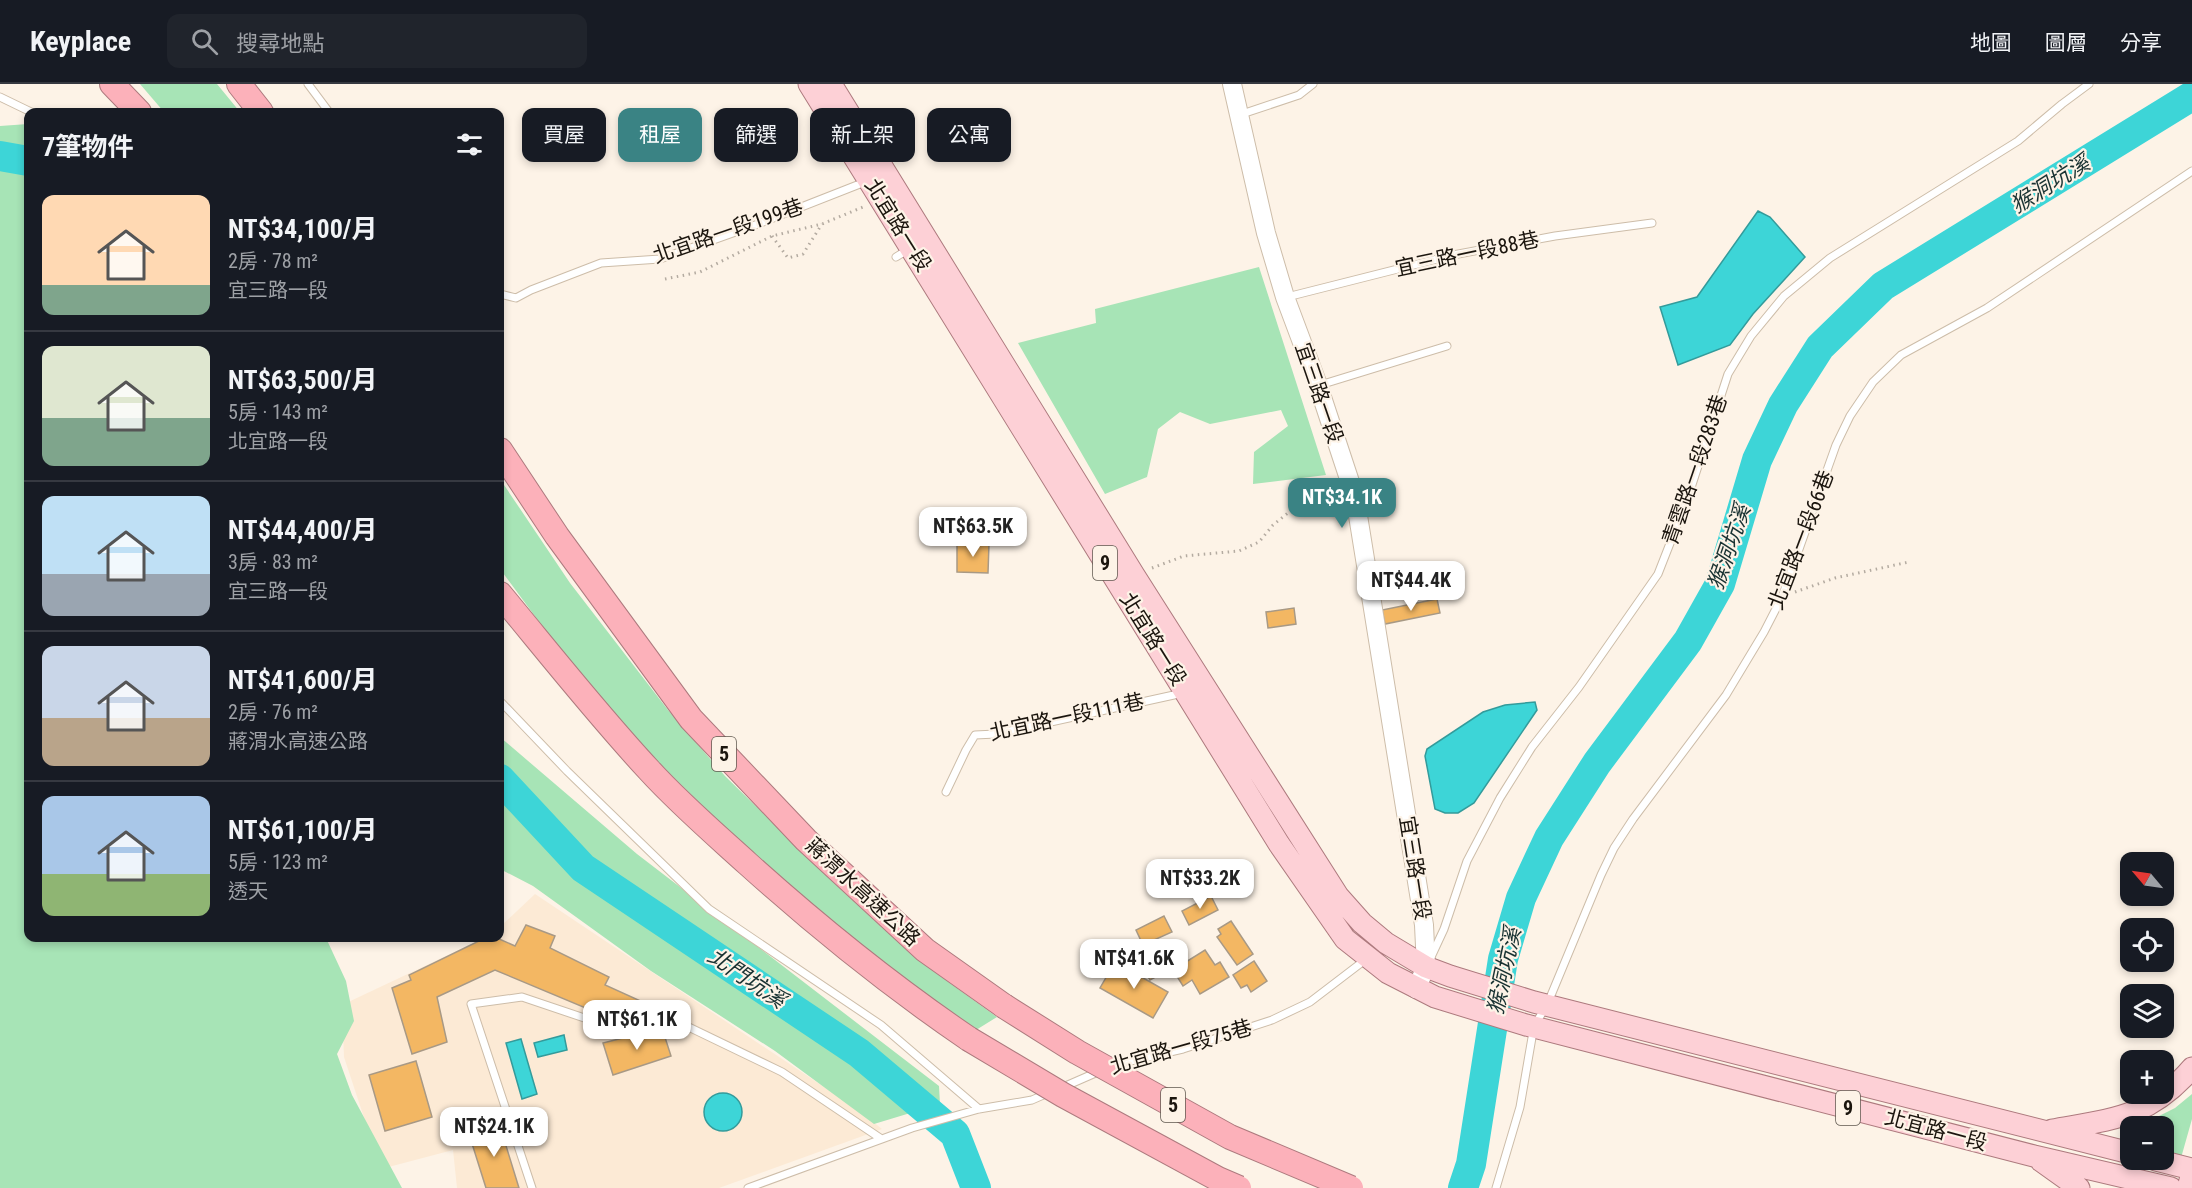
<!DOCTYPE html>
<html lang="zh-TW">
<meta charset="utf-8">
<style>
body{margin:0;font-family:"Roboto Condensed","Noto Sans TC",sans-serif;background:#20242c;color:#f1f3f6;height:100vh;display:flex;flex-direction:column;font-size:22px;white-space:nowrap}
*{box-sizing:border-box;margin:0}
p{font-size:20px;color:#9ea1a6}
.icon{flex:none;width:33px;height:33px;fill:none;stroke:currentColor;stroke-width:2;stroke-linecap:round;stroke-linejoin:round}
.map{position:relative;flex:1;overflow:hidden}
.side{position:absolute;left:24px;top:24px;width:480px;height:834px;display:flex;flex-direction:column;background:#171b24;border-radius:12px;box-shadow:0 3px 9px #0003}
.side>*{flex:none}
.guide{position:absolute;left:522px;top:24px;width:570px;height:54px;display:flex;gap:12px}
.needle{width:39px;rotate:299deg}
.controls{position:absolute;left:2120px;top:768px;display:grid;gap:12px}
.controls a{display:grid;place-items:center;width:54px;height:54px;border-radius:12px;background:#171b24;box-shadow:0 3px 9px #0003;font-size:30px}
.price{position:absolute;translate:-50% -51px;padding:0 14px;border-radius:12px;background:#fff;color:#222;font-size:20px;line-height:39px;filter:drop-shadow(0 2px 3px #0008)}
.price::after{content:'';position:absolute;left:50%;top:36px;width:18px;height:14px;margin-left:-9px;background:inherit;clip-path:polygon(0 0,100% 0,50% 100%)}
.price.active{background:#3a8384;color:#fff}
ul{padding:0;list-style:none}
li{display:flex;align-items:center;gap:18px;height:150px;padding:0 18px}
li+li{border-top:2px solid #363941}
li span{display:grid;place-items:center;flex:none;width:168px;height:120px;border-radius:12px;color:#555}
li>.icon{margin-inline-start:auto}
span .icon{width:72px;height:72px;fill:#fffc;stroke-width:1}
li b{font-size:26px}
h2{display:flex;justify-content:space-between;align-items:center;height:72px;padding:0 18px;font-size:26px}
.tag{padding:0 21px;border-radius:12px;background:#171b24;box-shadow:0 3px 9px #0003;font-size:21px;line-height:54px}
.tag.active{background:#3a8384;color:#fff}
header{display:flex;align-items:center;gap:36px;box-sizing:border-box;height:84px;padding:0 30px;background:#171b24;border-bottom:2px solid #363941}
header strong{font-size:28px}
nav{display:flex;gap:33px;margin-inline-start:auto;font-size:21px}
.search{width:420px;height:54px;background:#20242c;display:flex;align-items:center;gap:15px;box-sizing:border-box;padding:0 21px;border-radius:12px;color:#9ea1a6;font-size:22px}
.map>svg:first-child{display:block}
.built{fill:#fcead5}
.green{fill:#a7e4b6}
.water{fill:#3dd5d7;stroke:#339b9b;stroke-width:1.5}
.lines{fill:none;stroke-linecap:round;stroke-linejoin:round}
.river{stroke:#3dd5d7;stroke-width:30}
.building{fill:#f3b763;stroke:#a89985;stroke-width:1.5}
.lane-casing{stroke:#cdbda9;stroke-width:9}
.secondary-casing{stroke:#cdbda9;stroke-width:20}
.primary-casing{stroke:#ad7a7e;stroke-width:23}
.highway-casing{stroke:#ad7a7e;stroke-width:26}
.path{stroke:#b4aba1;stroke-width:3;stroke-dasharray:1.5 4.5;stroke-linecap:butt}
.lane{stroke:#fff;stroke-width:7}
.secondary{stroke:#fff;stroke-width:18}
.primary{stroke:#fdd0d6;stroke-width:21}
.highway{stroke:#fcb1ba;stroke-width:24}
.highway-bridge-casing{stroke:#ad7a7e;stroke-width:26;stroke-linecap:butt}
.highway-bridge{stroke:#fcb1ba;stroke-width:24}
.labels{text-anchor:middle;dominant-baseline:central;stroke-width:4.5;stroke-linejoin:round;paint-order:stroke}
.shield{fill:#fdf3e7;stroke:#5f584f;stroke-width:1.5}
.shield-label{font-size:20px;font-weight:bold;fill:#1b150e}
.street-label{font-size:21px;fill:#1b150e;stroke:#fdf3e7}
.water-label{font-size:22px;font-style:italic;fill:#193232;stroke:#fdf3e7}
</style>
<header>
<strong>Keyplace</strong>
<div class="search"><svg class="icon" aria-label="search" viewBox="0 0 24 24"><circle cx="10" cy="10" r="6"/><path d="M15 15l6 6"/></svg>搜尋地點</div>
<nav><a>地圖</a><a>圖層</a><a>分享</a></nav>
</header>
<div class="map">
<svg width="2192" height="1104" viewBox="0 0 2192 1104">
<rect width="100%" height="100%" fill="#fdf3e7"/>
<!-- built -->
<path class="built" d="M535,810L857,1025L882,1045L719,1104H457L453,1066L381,1085L344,973L342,921L484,854H500V843Z"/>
<!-- green -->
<path class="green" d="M140,0H217L240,28H164Z
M28,40V854H326L346,897L354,937L337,970L352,1011L402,1104H0V42Z
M1259,183L1326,391L1253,400L1254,368L1288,342L1281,326L1210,340L1180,328L1158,345L1147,393L1105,410L1018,259L1096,239L1095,225Z
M500,395L570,499L668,626L725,692L835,800L915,874L997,933L976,946L913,903L838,844L728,747L641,661L554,558L500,485Z
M500,653L637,770L939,1002L940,1020L874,1040L775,967L651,887L533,802L500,785Z
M2192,1010V1035L2181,1074L2163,1069V1042H2139L2175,1024Z"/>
<!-- water -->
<path class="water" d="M1758,127L1770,133L1805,173L1753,230L1730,261L1678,281L1660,223L1697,213Z
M1535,618L1537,626L1474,719L1458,729H1445L1435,725L1425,672L1427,665L1483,628L1505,621Z
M564,951L567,966L538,973L534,959Z
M521,955L537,1010L522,1015L506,959Z
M704 1028a19 19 0 1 1 38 0a19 19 0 1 1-38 0Z"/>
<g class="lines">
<!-- river -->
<path class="river" d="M0,72L28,77
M500,695L583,784L859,969L955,1050L976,1104
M1463,1104L1471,1080L1503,875L1521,814L1549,754L1597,679L1688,557L1720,500L1757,376L1783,321L1820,263L1883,202L2192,12"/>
</g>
<!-- building -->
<path class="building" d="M957,459L989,460L988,489L957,488Z
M1437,515L1440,529L1385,540L1382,526Z
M1294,524L1296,540L1268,544L1266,528Z
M1211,812L1218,826L1189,841L1182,827Z
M1164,832L1172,848L1143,861L1136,846Z
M1231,837L1253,870L1237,881L1217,853L1221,850L1218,845Z
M526,841L555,852L550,864L609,893L605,901L656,924L612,935L495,886L437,913L447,958L412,970L392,904L411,896L409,891L485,854H497L515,862Z
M1148,863L1163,889L1150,896L1135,870Z
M1205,866L1215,881L1220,878L1229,893L1200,910L1192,896L1183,902L1173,886Z
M1254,877L1267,897L1251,908L1247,901L1241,904L1233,891Z
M1115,878L1168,908L1153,934L1100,904Z
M662,944L671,972L613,991L603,959Z
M416,977L432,1033L385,1047L369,991Z
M499,1039L519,1104H486L469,1050Z"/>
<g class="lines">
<defs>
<path id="lane" d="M308,0L329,28
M0,13L31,28
M1239,31L1299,11L1313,0
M896,173L909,165
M500,210L516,214L531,206L601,179L660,175L758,140L865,98
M1287,213L1453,171L1555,152L1652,139
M1320,301L1447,262
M500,617L567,687L709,825L881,941L979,1025
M946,708L966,666L975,651L996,650L1183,609
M1431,873L1444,845L1467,777L1500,714L1532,663L1579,603L1658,490L1687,416L1728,290L1751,252L1784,212L1830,174L2018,57L2062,20L2089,0
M1113,981L1183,965L1272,936L1310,918L1365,876
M1061,1004L1100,987
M532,1104L471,920L522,913L614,944L670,934L782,988L880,1054
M748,1104L912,1044L979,1025L1032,1016L1048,1009
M1496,1104L1520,1023L1534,942L1547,921L1601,791L1614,764L1633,735L1726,611L1764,548L1782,513L1836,361L1850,332L1873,298L1901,271L1987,224L2192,87"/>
<path id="secondary" d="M1232,0L1266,149L1285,213L1318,301L1355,413L1424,841L1426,883L1416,905"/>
<path id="primary" d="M809,0L1279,760L1345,855L1388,889L1435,913L1526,941L2034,1072L2171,1104
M831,0L1134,491L1338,812L1362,839L1386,859L1426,883L1450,892L1534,918L2130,1069
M2052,1046C2113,1035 2149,1034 2192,984
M2156,1076L2192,1085
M2041,1077L2079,1104
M2188,1104L2192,1089"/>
<path id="highway" d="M112,0L139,28
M239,0L261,28
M500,366L557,452L691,635L806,756L925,866L1004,922
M500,510C549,569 597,630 649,686C680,720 715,750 748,780C818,843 891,902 969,955"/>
</defs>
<!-- lane casing -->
<use href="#lane" class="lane-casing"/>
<!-- secondary casing -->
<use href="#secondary" class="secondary-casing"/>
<!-- primary casing -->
<use href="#primary" class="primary-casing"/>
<!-- highway casing -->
<use href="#highway" class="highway-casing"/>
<!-- path -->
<path class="path" d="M772,152L788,174L803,170L822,140
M665,195L700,188L772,152L822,140L863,123
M1152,484L1184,472L1239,467L1259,458L1273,441L1310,411L1334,402
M1795,508L1835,494L1909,478"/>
<!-- lane -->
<use href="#lane" class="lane"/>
<!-- secondary -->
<use href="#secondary" class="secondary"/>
<!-- primary -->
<use href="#primary" class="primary"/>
<!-- highway -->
<use href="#highway" class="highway"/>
<defs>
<path id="highway-bridge" d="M1004,922L1077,968L1230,1053L1351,1104
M969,955L1063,1011L1218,1095L1239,1104"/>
</defs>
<!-- highway-bridge casing -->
<use href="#highway-bridge" class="highway-bridge-casing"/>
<!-- highway-bridge -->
<use href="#highway-bridge" class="highway-bridge"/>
</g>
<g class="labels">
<!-- shield labels -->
<g class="shield">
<rect x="1093" y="462" width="24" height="34" rx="4.5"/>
<rect x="712" y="653" width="24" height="34" rx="4.5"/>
<rect x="1161" y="1004" width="24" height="34" rx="4.5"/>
<rect x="1836" y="1007" width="24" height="34" rx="4.5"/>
</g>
<g class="shield-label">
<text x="1105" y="479">9</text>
<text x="724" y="670">5</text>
<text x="1173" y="1021">5</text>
<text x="1848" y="1024">9</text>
</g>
<!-- street labels -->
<g class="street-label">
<text transform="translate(898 141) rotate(58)">北宜路一段</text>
<text transform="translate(728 147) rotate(-19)">北宜路一段199巷</text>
<text transform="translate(1467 170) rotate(-12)">宜三路一段88巷</text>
<text transform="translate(1319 309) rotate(71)">宜三路一段</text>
<text transform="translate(1695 386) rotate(-71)">青雲路一段283巷</text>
<text transform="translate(1801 456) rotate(-69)">北宜路一段66巷</text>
<text transform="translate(1153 555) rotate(58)">北宜路一段</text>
<text transform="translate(1067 633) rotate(-12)">北宜路一段111巷</text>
<text transform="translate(1415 784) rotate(81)">宜三路一段</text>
<text transform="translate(863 808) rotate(43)">蔣渭水高速公路</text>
<text transform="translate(1181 963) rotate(-16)">北宜路一段75巷</text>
<text transform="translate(1936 1046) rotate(15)">北宜路一段</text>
</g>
<!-- water labels -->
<g class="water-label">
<text transform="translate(2050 100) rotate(-32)">猴洞坑溪</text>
<text transform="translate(1729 463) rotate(-71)">猴洞坑溪</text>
<text transform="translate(1504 887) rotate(-78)">猴洞坑溪</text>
<text transform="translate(747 894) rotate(34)">北門坑溪</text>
</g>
</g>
</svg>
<div class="controls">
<a><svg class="needle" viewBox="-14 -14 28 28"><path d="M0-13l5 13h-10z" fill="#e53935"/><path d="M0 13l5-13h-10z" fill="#9ea1a6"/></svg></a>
<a><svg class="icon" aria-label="locate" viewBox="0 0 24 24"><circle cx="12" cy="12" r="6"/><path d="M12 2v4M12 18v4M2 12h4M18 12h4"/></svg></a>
<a><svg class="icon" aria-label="layers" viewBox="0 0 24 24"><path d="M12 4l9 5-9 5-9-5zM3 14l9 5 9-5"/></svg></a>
<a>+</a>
<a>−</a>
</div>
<b class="price active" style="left:1342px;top:445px">NT$34.1K</b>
<b class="price" style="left:973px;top:474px">NT$63.5K</b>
<b class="price" style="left:1411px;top:528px">NT$44.4K</b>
<b class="price" style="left:1200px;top:826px">NT$33.2K</b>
<b class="price" style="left:1134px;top:906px">NT$41.6K</b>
<b class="price" style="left:637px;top:967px">NT$61.1K</b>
<b class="price" style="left:494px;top:1074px">NT$24.1K</b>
<div class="guide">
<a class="tag">買屋</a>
<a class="tag active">租屋</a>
<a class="tag">篩選</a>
<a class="tag">新上架</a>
<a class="tag">公寓</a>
</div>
<section class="side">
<h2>7筆物件<svg class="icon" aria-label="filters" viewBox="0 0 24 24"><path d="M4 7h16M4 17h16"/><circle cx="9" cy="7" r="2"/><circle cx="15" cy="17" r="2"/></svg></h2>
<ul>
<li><span style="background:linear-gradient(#ffd9b3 75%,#7fa58c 0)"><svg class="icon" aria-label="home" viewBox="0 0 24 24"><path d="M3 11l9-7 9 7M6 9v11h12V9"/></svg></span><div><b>NT$34,100/月</b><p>2房 · 78 m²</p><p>宜三路一段</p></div></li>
<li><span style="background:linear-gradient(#dfe7d0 60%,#7fa58c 0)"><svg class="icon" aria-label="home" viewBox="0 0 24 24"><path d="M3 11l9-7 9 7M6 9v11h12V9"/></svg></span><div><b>NT$63,500/月</b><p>5房 · 143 m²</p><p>北宜路一段</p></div></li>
<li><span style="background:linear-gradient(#bfe0f5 65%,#9aa5b1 0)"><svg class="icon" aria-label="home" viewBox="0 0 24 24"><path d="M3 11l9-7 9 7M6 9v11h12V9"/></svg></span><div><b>NT$44,400/月</b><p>3房 · 83 m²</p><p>宜三路一段</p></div></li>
<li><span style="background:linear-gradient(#c9d6e8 60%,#b9a48a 0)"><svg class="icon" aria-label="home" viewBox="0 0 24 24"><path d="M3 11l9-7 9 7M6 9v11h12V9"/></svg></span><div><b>NT$41,600/月</b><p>2房 · 76 m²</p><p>蔣渭水高速公路</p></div></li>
<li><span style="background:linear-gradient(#a9c7e8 65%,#8fb573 0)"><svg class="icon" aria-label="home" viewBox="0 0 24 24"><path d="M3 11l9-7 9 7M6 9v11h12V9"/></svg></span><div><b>NT$61,100/月</b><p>5房 · 123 m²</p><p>透天</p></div></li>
</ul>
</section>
</div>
